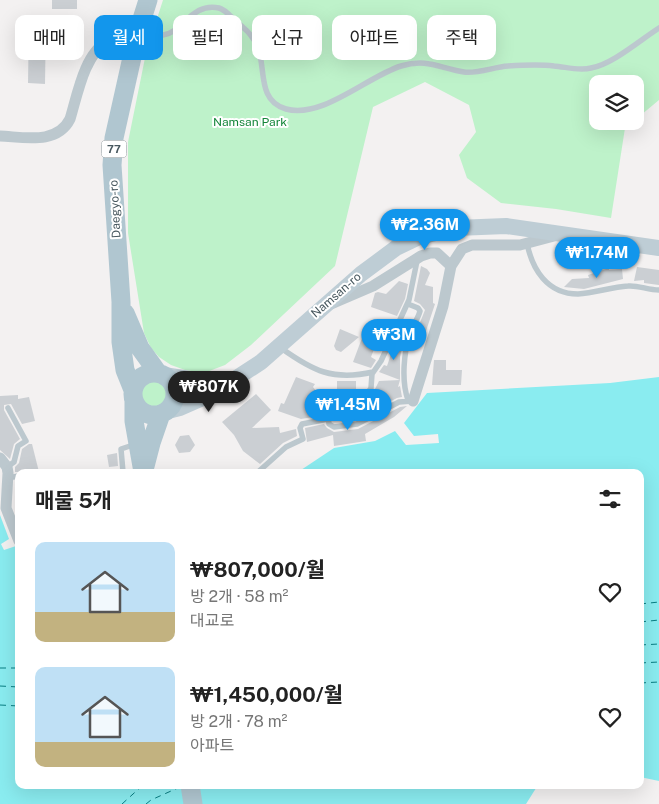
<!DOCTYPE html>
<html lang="ko">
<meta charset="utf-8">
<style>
body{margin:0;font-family:"Public Sans","Noto Sans KR",sans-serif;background:#f2f2f2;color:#222;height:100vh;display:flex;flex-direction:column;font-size:19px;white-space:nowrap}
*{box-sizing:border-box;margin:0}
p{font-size:16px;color:#767676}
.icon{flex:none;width:28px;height:28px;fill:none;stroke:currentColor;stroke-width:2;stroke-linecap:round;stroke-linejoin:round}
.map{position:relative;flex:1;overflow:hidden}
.sheet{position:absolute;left:15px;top:469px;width:629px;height:320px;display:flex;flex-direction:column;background:#fff;border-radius:10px;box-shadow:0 5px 20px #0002}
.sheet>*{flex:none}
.guide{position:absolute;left:15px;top:15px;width:630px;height:45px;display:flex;gap:10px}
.buttons{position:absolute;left:589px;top:75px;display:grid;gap:10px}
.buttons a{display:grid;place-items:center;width:55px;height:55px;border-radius:10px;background:#fff;box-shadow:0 5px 20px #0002;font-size:25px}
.price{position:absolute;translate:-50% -42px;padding:0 11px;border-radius:18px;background:#1296ec;color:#fff;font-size:16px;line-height:32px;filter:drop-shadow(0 1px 2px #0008)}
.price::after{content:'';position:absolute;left:50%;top:30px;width:15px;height:11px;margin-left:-8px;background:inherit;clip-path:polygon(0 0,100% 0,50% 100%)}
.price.active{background:#222;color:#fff}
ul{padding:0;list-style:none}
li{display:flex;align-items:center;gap:15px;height:125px;padding:0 20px}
li span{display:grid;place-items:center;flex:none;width:140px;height:100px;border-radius:10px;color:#555}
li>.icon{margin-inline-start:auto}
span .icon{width:60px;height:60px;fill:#fffc;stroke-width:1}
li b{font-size:21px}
h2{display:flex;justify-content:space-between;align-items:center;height:60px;padding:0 20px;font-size:21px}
.tag{padding:0 18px;border-radius:10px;background:#fff;box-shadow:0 5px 20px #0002;font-size:18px;line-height:45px}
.tag.active{background:#1296ec;color:#fff}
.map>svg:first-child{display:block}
.green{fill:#bef2ca}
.water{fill:#8aecf0}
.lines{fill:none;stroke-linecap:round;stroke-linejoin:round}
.ferry{stroke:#097e83;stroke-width:1;stroke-dasharray:6 5;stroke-linecap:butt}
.building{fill:#cbcfd3}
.lane{stroke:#bcc8ce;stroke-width:5.5}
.street{stroke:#bcc8ce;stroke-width:11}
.secondary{stroke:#becdd5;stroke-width:16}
.primary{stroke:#b0c6d0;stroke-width:19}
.labels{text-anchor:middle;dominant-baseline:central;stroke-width:4;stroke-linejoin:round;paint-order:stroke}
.shield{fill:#fff;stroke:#7f8a8f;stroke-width:1}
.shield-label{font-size:11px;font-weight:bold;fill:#48585f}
.park-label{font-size:12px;fill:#148539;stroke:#fff}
.street-label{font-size:12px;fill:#48585f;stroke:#fff}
</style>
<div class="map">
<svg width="659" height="804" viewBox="0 0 659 804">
<rect width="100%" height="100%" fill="#f3f1f1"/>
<!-- green -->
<path class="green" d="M163,0H659V100L635,120V84H598V121H633L625,128L611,218L556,209L501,203L467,178L459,155L476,132L469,105L425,82L373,107L335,266L251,345L225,365L204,373L185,370L171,365L159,357L151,348L144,333L128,233V142L146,53Z
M139 394a15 15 0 1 1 30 0a15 15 0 1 1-30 0Z"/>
<!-- water -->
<path class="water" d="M659,377V781L640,777V472H298L334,448L375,441L395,431L406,445L439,443L438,434L414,436L404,423L427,393L610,383Z
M0,515L9,539L1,544L4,550L16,546L19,548V785H538L526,804H0Z"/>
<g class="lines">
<!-- ferry -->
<path class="ferry" d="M640,604L659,602
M640,622L659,620
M640,645L659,644
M640,663L659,662
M0,668H19
M640,683L659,682
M0,686L19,687
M0,705L19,706
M122,804L143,785
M146,804L151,800L180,787"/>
</g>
<!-- building -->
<path class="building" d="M52,0H77V9H52Z
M29,19H46L45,84L28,83Z
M421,266L427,269L430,273L425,285L433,287V303L435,304L425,334L417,330L425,310L420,304L414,301Z
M637,267L659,270V285L644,283V280L634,281Z
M609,268V270L622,269L623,279L584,289L564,287L572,279L589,278L588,275Z
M399,281L408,284L405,299L397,316L371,307L375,293L378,292L386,294Z
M340,329L359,337L341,352L336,350L334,346Z
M397,336L404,338L400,357V380L379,372L384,365L387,366Z
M362,338L376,344L371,357L376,360L371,368L353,362Z
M434,360H446V370H462L461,385H432Z
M296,377L315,384L313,387L322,398L314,405L323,408L325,415L301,419L278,411L281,403L284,404Z
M400,380L398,387L400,386L402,397L397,398L356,419L334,421V417L338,414L356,407V411L360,405L373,393L379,381Z
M337,381H356V391H337Z
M256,394L271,410L252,428L279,427L280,433L296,429L297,436L283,443L260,464L243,451L234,435L222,422Z
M18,395V399L29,397L35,421L22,424L11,404L4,405V410L20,439L14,444L10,459L0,450V396Z
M407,406L394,417L365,434L366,441L334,446L333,435L307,442L305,428L324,424L327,428L334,432L358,429L400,407Z
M189,435L195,445L190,452L179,453L175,445L180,436Z
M29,444H32L39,472H15V467L19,463L22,449Z
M117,453L118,466L109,467L107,455Z"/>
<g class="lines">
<!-- lane -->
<path class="lane" d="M141,31C147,32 156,35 163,35C183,33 191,2 219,8C226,10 231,17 237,22C245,29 254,36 258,48C266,68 257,101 286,109C323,119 368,76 401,66C427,58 439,68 464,72C477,74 494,67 508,66C523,65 539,64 554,66C566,67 579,71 591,68C613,64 640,40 659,28
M527,243C532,269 547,294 578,294C595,293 611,287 628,286C638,285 648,290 659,290
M281,348C313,371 333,381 373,372
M408,400C401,380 404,352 410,333C413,325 418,319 420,311L418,308L408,304
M413,401L399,402L357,424L334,427L329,424C326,408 342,408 353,403C360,400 367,395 371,388L372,374L381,361L409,300L417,261
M7,467L14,462L18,446L26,441L8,408
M123,472L121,449L136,444
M258,472L286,447L303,439L300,428L302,424L328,419
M7,478L19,476"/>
<!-- street -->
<path class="street" d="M0,136C24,137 57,145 70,119C77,97 84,54 107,42C116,37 127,37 137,35
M331,304L373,286L421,256L430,253H437L451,266
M413,401L443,306L451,266L462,249L472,245H520L554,236
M0,458L7,467L8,473L6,508L19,541"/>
<!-- secondary -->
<path class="secondary" d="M164,375L202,381L232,380
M168,411L180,408L212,394L261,362L361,274L396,248L419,237L456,228L506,226L659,248"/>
<!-- primary -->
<path class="primary" d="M125,313L140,348L158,373
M133 394a21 21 0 1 1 42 0a21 21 0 1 1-42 0Z
M133,390L125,370L121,342V302L112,165L114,138L137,35L148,0
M134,402V421L143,472
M145,466L151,443L161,414
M190,785L193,804"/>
</g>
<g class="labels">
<!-- shield labels -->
<rect class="shield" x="101.5" y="140.5" width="25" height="17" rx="4"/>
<g class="shield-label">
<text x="114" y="149">77</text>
</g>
<!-- park labels -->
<g class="park-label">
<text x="250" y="122">Namsan Park</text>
</g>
<!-- street labels -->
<g class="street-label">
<text transform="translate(115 209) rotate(-93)">Daegyo-ro</text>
<text transform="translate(336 295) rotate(-41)">Namsan-ro</text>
</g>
</g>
</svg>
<div class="buttons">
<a><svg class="icon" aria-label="layers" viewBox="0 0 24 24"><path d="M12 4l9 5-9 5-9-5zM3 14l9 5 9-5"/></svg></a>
</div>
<b class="price" style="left:425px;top:251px">₩2.36M</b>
<b class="price" style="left:597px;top:279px">₩1.74M</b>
<b class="price" style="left:394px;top:361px">₩3M</b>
<b class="price active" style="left:209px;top:413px">₩807K</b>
<b class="price" style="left:348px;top:431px">₩1.45M</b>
<div class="guide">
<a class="tag">매매</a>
<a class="tag active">월세</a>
<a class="tag">필터</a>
<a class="tag">신규</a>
<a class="tag">아파트</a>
<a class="tag">주택</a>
</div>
<section class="sheet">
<h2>매물 5개<svg class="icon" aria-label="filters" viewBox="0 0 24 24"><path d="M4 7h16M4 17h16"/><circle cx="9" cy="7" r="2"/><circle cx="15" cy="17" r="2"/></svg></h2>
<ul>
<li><span style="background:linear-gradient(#bfe0f5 70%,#c2b280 0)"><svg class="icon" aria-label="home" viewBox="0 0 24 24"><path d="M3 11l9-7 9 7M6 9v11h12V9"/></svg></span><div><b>₩807,000/월</b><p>방 2개 · 58 m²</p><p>대교로</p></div><svg class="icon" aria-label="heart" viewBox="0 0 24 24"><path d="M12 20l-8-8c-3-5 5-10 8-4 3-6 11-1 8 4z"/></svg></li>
<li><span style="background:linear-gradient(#bfe0f5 75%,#c2b280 0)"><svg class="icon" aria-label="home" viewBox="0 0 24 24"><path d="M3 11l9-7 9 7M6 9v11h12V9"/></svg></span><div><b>₩1,450,000/월</b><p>방 2개 · 78 m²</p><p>아파트</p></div><svg class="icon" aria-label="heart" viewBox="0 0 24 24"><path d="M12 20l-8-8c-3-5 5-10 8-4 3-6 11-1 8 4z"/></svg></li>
</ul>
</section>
</div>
